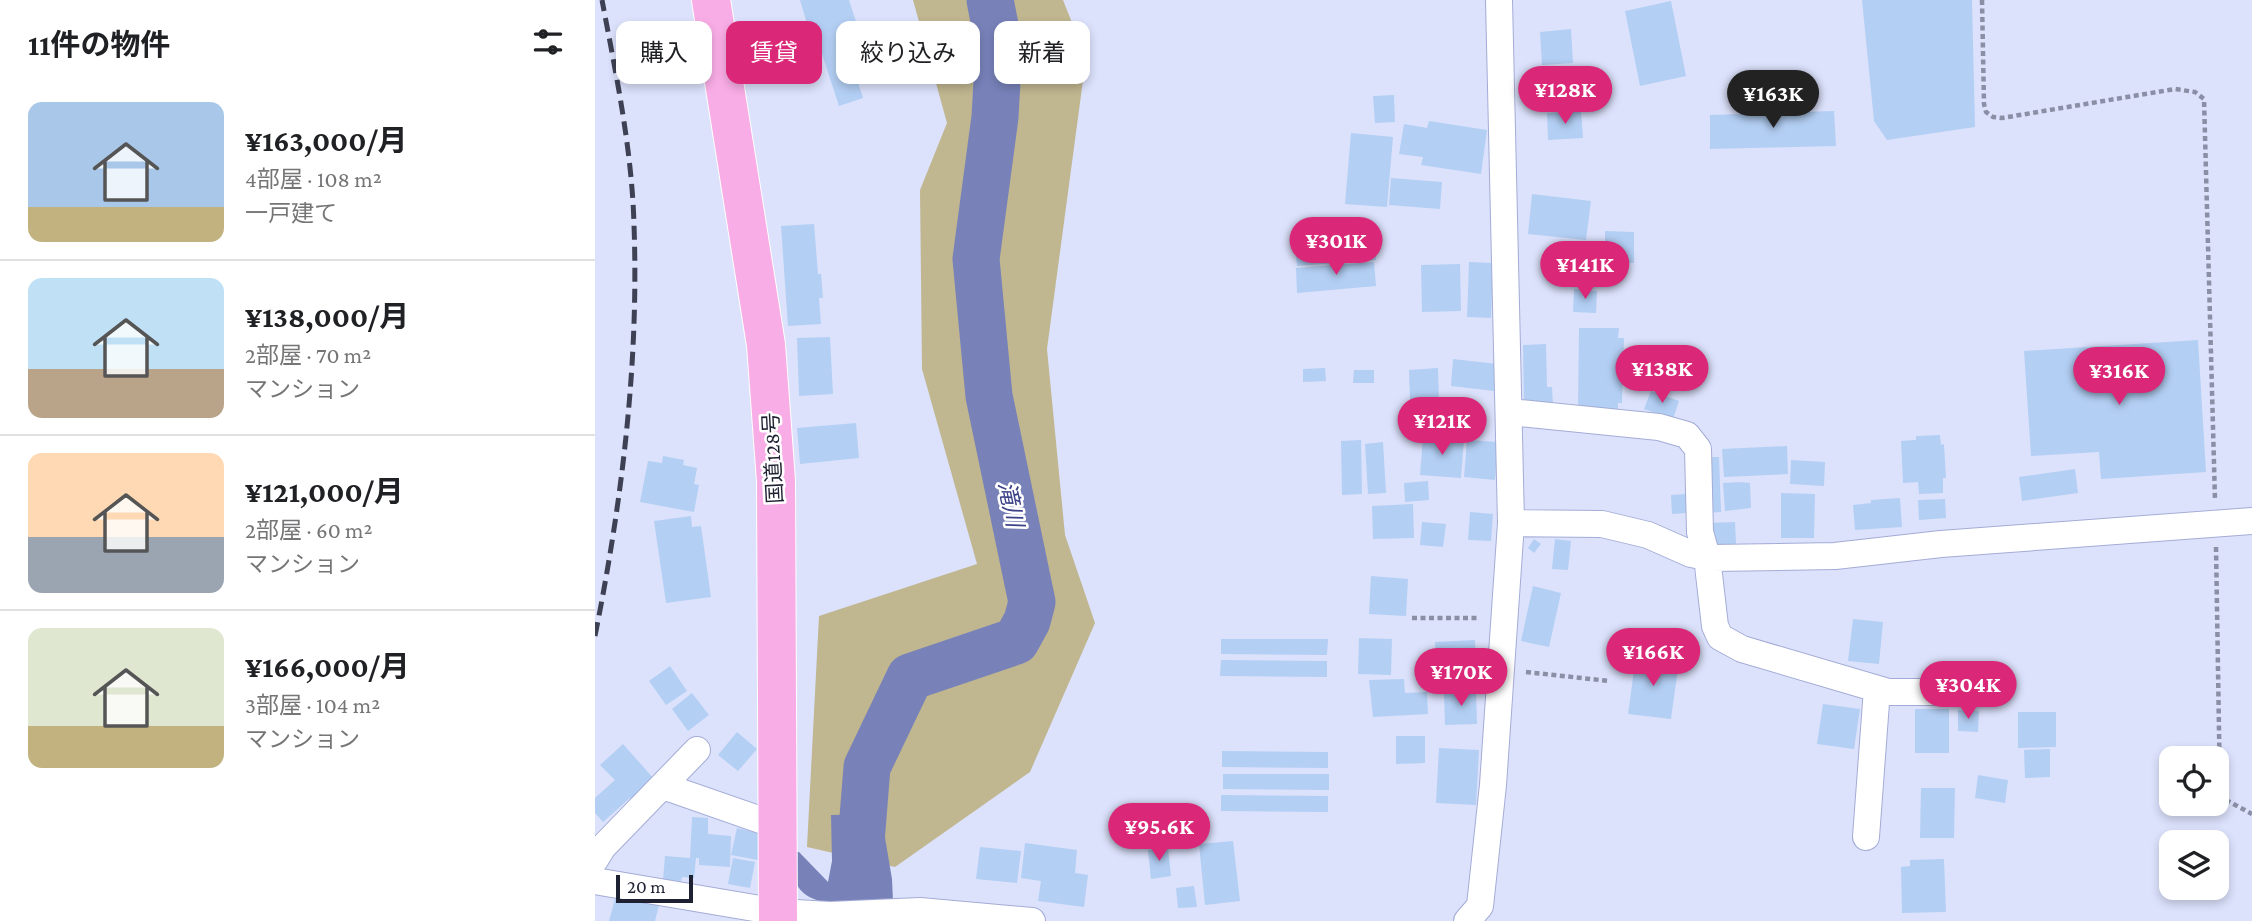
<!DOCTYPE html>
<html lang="ja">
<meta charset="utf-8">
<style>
body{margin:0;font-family:"Crimson Pro","Noto Sans JP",serif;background:#f6f6f6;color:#202124;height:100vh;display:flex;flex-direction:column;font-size:26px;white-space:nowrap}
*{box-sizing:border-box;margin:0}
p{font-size:23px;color:#757577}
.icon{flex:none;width:38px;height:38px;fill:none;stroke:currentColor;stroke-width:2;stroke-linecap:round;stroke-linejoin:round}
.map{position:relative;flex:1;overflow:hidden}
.details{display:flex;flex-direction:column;background:#fff;width:595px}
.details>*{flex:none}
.top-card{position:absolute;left:21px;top:21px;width:665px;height:63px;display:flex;gap:14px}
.fabs{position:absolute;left:1564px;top:746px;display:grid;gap:14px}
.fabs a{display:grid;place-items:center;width:70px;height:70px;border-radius:14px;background:#fff;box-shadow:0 4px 10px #0003;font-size:35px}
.scale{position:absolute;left:21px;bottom:18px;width:77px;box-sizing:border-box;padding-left:7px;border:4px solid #1e2131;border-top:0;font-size:19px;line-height:24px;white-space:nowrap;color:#1e2131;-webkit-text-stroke:5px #fff;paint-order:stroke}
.price{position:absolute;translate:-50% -60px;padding:0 16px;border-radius:24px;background:#db2777;color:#fff;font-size:23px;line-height:46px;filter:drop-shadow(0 2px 4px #0008)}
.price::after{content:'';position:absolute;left:50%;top:42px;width:21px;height:16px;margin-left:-10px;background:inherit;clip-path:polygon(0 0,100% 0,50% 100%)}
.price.selected{background:#222;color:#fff}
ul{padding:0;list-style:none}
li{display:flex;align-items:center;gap:21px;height:175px;padding:0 28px}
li+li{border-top:2px solid #e0e0e0}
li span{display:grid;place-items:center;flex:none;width:196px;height:140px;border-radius:14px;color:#555}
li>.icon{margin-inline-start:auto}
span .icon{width:84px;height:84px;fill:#fffc;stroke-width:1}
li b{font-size:30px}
h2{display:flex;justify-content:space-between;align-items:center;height:84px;padding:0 28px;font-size:30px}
.tag{padding:0 24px;border-radius:14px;background:#fff;box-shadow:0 4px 10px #0003;font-size:24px;line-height:63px}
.tag.selected{background:#db2777;color:#fff}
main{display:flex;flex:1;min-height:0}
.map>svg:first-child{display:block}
.green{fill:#c0b690}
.water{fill:#7882b9}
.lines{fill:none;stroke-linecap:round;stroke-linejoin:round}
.river{stroke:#7882b9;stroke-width:47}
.building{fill:#b3cff4}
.minor-casing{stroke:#a3acd6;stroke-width:28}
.highway-casing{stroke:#fff;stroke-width:40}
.path{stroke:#8b8fa5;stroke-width:4.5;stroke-dasharray:5 3.5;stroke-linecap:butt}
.minor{stroke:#fff;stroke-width:26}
.highway{stroke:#f9ade6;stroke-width:38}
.rail{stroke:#3e4153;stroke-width:5;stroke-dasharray:14 7;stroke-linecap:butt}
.labels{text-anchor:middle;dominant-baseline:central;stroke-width:5;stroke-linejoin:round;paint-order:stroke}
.street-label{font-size:21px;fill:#1e2131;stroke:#fff}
.water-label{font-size:23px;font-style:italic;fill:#3c4288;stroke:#fff}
</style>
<main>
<section class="details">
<h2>11件の物件<svg class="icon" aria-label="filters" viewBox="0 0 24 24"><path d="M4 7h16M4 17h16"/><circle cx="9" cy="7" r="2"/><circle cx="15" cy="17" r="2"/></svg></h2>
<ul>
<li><span style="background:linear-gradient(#a9c7e8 75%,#c2b280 0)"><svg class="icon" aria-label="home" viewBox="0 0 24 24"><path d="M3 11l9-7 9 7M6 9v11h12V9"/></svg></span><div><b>¥163,000/月</b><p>4部屋 · 108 m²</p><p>一戸建て</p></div></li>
<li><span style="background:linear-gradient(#bfe0f5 65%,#b9a48a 0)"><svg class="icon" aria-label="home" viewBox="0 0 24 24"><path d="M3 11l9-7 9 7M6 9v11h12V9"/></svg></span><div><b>¥138,000/月</b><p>2部屋 · 70 m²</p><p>マンション</p></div></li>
<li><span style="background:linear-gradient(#ffd9b3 60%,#9aa5b1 0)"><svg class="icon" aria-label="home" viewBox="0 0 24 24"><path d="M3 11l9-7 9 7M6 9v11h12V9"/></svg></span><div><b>¥121,000/月</b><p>2部屋 · 60 m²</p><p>マンション</p></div></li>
<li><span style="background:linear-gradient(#dfe7d0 70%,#c2b280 0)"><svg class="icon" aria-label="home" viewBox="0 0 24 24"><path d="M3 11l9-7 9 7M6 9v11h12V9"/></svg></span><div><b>¥166,000/月</b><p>3部屋 · 104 m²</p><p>マンション</p></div></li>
</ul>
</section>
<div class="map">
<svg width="1657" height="921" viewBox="0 0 1657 921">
<rect width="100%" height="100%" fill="#dce2fc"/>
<!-- green -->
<path class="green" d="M318,0H468L491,58L452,349L470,535L500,623L435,772L300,867L212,847L224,616L382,564L327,369L325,190L352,123Z"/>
<!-- water -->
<path class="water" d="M286,814L297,879L298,901C271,902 218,913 202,885C198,876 199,861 198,851L204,852L233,882L237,861L236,815Z"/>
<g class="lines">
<!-- river -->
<path class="river" d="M263,880L272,767L315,677L421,641L432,621L437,602L394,396L381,259L400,117L404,46L395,0"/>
</g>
<!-- building -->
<path class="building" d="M205,0H254L265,34L261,36L267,57L256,60L268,98L244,106L218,26L213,27Z
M1267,0H1377L1380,127L1292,140L1279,121Z
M1076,1L1091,76L1045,86L1030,11Z
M976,29L978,63L947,65L945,32Z
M799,95L800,122L780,123L778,96Z
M986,111L988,138L953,140L952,113Z
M1239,111L1241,146L1115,149V115Z
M834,121L892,130L886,174L826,165L828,157L804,154L809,124L832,128Z
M756,133L798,137L792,207L750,204Z
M796,178L847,182L845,209L794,205Z
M937,194L996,201L991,240L933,234Z
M219,224L223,274H226L228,298H224L226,324L193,326L186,226Z
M1010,231L1039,232V263H1010Z
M779,238L781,260L702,266L700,245Z
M779,262L781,286L702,293L701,268Z
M874,262L898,263L896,318L872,317Z
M865,264L866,311L827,312L826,265Z
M979,289L1002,291L1001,313L978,312Z
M984,328H1024L1023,338H1029L1027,403H1023V411L983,410Z
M235,337L238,394L204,396L202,338Z
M1603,340L1611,472L1506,479L1504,452L1436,456L1429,351Z
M951,344L952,387H957L958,406L929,407L928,345Z
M858,359L902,364L899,391L856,386Z
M730,368L731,381L708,382V369Z
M843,368L844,401L815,402L814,370Z
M759,370H779V383H758Z
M1056,391L1084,401L1078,419L1049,409Z
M261,423L264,458L205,464L202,428Z
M1345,435L1346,445L1349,444L1351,478H1348V493L1324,494L1323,482L1308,483L1306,441L1321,440V436Z
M828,437L869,440L866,478L825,475Z
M766,440L767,494L747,495L746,441Z
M872,440L903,442L900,480L869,477Z
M788,442L791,493L773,494L770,444Z
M1192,446L1193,474L1129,477L1127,449Z
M68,456L89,460L88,465L102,468L99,484L104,485L99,512L45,502L53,461L67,463Z
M1108,457H1124L1126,512L1111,513Z
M1196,460L1230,462L1229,486L1195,484Z
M1480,469L1483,493L1427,501L1424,477Z
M833,481L834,500L810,502L809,483Z
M1145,482L1155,483L1156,508L1130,511L1128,483Z
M1186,493L1220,494L1219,538H1186Z
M1091,494L1092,513L1077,514L1076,495Z
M1305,498L1307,527L1260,530L1258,505L1276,503V500Z
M1350,499L1351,518L1324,520L1323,500Z
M818,504L819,538L778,539L777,506Z
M875,512L898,514L896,541L873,540Z
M96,516L97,527L106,526L116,597L71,603L59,521Z
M827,522L851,524L848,547L825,545Z
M1140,522L1141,544L1113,545L1112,523Z
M939,539L946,544L939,553L933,548Z
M960,539L976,541L973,570L957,569Z
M776,576L813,579L811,616L774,614Z
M938,586L966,593L954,647L926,641Z
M1258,619L1288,622L1284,664L1253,661Z
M764,638L797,639L796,675L763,674Z
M626,639H733L732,655L626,654Z
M880,640L882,685L842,687L840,642Z
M1041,656L1084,661L1076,719L1033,714Z
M626,660L732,661V677L625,676Z
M75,666L92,691L71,705L54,681Z
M809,679L810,693L832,692L833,714L778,717L774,680Z
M881,691L882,724L850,725L849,693Z
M97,693L114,715L93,731L77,709Z
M1228,704L1265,709L1259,749L1222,744Z
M1320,709H1354V753H1320Z
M1363,710L1384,711L1383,732L1363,731Z
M1423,712H1461V747L1423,748Z
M142,732L162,749L143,771L123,755Z
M801,736H830V763L801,764Z
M28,744L60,780L38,801L35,798L8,822L0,813V798L20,780L5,765Z
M844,748L884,750L881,805L841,803Z
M1455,749V777L1430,778L1429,750Z
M627,751L733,752V768L627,767Z
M628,774H734V790L628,789Z
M1383,775L1413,780L1410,803L1380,798Z
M1326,788H1360L1359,838H1325Z
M626,795L733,796V812L626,811Z
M97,817L113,818V834L136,836L135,867L104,865V858H101L99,878L87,877L86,881L68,880L70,856L95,858Z
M142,828L168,834L163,860L136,855Z
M638,841L645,901L610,905L604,844Z
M430,843L482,850L480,873L493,875L489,907L443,901L446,881L426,878Z
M385,847L426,851L422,883L381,879Z
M573,848L576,876L556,879L553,850Z
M138,858L160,862L155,888L133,884Z
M1349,859L1351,912L1307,913L1306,867L1315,866V860Z
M599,886L602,907L583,908L581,888Z
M21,895L64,905L60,921H14Z"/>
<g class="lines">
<defs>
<path id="minor" d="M915,412L1064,427L1092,435L1103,449L1105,532L1112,557L1120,626L1125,637L1147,649L1293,692H1389
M916,523L1007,524L1053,535L1096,554L1117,558L1240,556L1346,544L1657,521
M68,786L183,826
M1271,837L1282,689
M0,860L8,847L102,750
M0,881L183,912L235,915L325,911L437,921
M872,921L885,906L898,785L916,523L904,0"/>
<path id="highway" d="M116,0L171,345L181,481L183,921"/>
</defs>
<!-- minor casing -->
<use href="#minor" class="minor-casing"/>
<!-- highway casing -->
<use href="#highway" class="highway-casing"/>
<!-- path -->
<path class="path" d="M1387,0L1389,104L1391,112L1398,117L1407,118L1580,89L1600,92L1609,99L1620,500
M1621,547L1625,791L1629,799L1657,814
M817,618H884
M931,672L1014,681"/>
<!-- minor -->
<use href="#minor" class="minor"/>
<!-- highway -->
<use href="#highway" class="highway"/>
<!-- rail -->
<path class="rail" d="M0,636C27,501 44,363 39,225C37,150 21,74 7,0"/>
</g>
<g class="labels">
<!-- street labels -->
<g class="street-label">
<text transform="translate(178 458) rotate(-93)">国道128号</text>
</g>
<!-- water labels -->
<g class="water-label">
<text transform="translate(416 504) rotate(78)">滝川</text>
</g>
</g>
</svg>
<div class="fabs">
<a><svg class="icon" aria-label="locate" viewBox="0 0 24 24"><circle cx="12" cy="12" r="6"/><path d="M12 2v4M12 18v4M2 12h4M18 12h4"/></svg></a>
<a><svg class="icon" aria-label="layers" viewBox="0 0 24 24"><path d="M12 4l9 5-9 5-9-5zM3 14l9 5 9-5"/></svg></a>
</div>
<div class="scale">20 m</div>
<b class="price" style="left:970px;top:126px">¥128K</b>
<b class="price selected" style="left:1178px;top:130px">¥163K</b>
<b class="price" style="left:741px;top:277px">¥301K</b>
<b class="price" style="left:990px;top:301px">¥141K</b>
<b class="price" style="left:1067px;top:405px">¥138K</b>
<b class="price" style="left:1524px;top:407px">¥316K</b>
<b class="price" style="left:847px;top:457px">¥121K</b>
<b class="price" style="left:1058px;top:688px">¥166K</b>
<b class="price" style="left:866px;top:708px">¥170K</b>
<b class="price" style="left:1373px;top:721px">¥304K</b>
<b class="price" style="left:564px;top:863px">¥95.6K</b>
<div class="top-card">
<a class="tag">購入</a>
<a class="tag selected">賃貸</a>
<a class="tag">絞り込み</a>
<a class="tag">新着</a>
</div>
</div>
</main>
